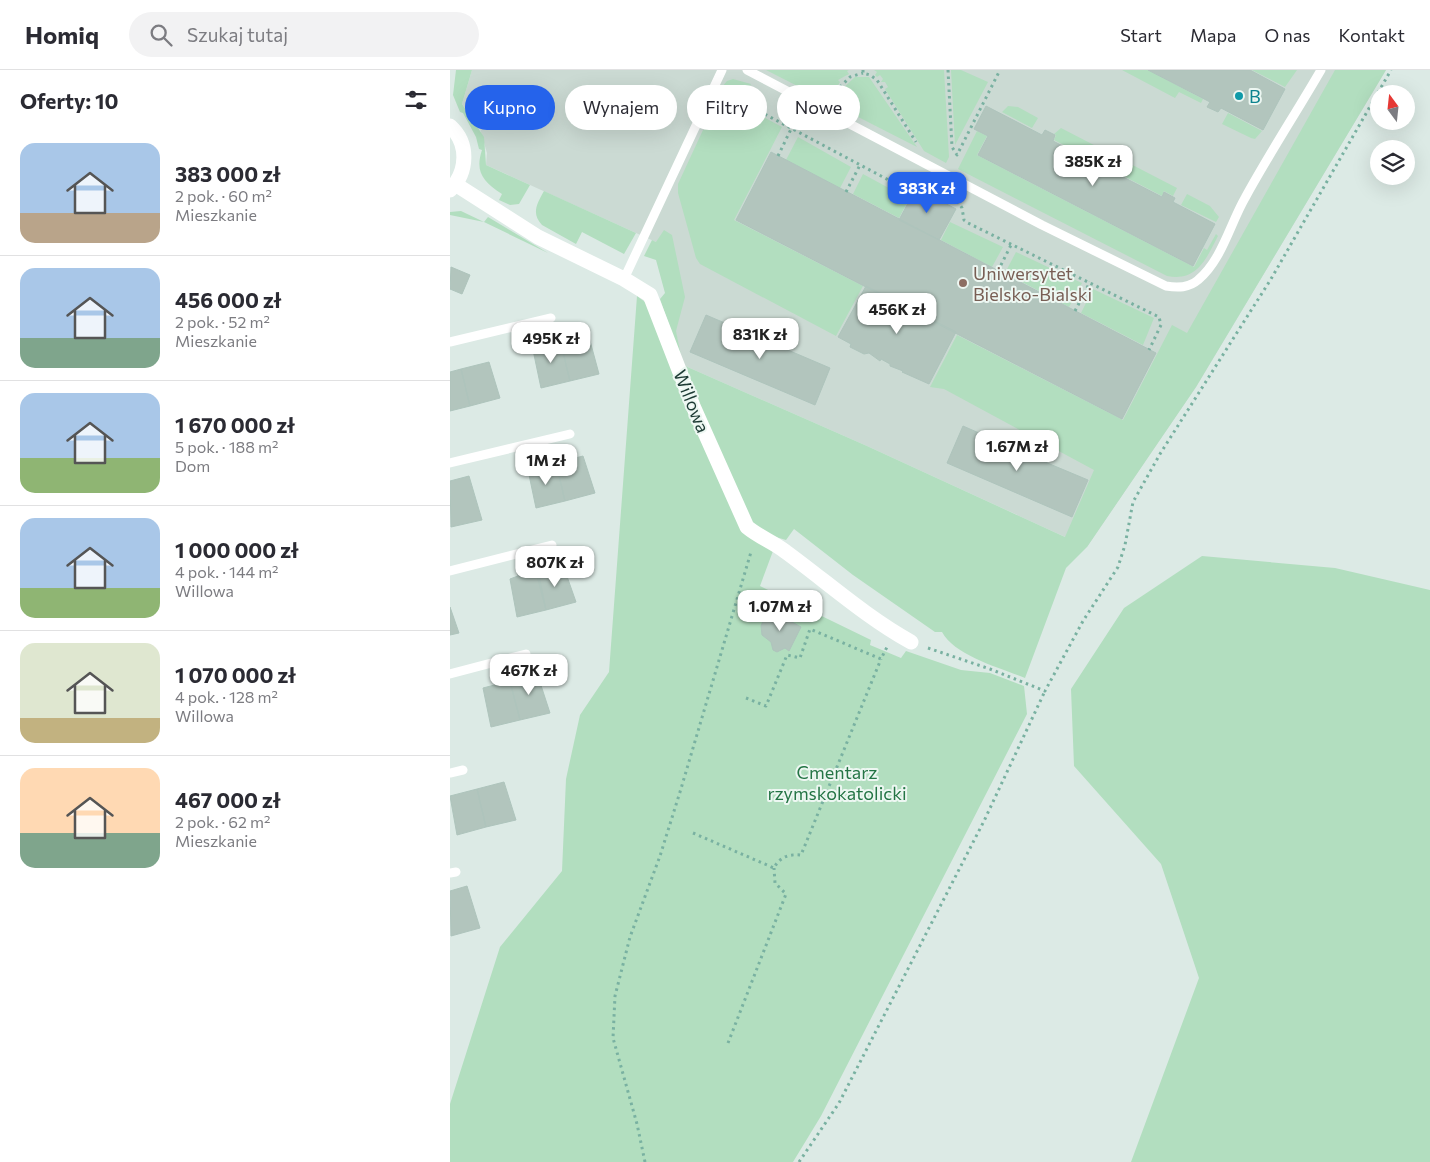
<!DOCTYPE html>
<html lang="pl">
<meta charset="utf-8">
<style>
body{margin:0;font-family:Commissioner,sans-serif;background:#f2f2f3;color:#2b2b33;height:100vh;display:flex;flex-direction:column;font-size:19px;white-space:nowrap}
*{box-sizing:border-box;margin:0}
p{font-size:16px;color:#7c7c81}
.icon{flex:none;width:28px;height:28px;fill:none;stroke:currentColor;stroke-width:2;stroke-linecap:round;stroke-linejoin:round}
.map{position:relative;flex:1;overflow:hidden}
.side{display:flex;flex-direction:column;background:#fff;width:450px}
.side>*{flex:none}
.guide{position:absolute;left:15px;top:15px;width:475px;height:45px;display:flex;gap:10px}
.needle{width:32px;rotate:345deg}
.buttons{position:absolute;left:920px;top:15px;display:grid;gap:10px}
.buttons a{display:grid;place-items:center;width:45px;height:45px;border-radius:50%;background:#fff;box-shadow:0 5px 20px #0002;font-size:25px}
.price{position:absolute;translate:-50% -42px;padding:0 11px;border-radius:10px;background:#fff;color:#222;font-size:16px;line-height:32px;filter:drop-shadow(0 1px 2px #0008)}
.price::after{content:'';position:absolute;left:50%;top:30px;width:15px;height:11px;margin-left:-8px;background:inherit;clip-path:polygon(0 0,100% 0,50% 100%)}
.price.current{background:#2563eb;color:#fff}
ul{padding:0;list-style:none}
li{display:flex;align-items:center;gap:15px;height:125px;padding:0 20px}
li+li{border-top:1px solid #e1e1e2}
li span{display:grid;place-items:center;flex:none;width:140px;height:100px;border-radius:15px;color:#555}
li>.icon{margin-inline-start:auto}
span .icon{width:60px;height:60px;fill:#fffc;stroke-width:1}
li b{font-size:21px}
h2{display:flex;justify-content:space-between;align-items:center;height:60px;padding:0 20px;font-size:21px}
.tag{padding:0 18px;border-radius:22px;background:#fff;box-shadow:0 5px 20px #0002;font-size:18px;line-height:45px}
.tag.current{background:#2563eb;color:#fff}
header{display:flex;align-items:center;gap:30px;box-sizing:border-box;height:70px;padding:0 25px;background:#fff;border-bottom:1px solid #e1e1e2}
header strong{font-size:24px}
nav{display:flex;gap:28px;margin-inline-start:auto;font-size:18px}
.search{width:350px;height:45px;background:#f2f2f3;display:flex;align-items:center;gap:12px;box-sizing:border-box;padding:0 18px;border-radius:28px;color:#7c7c81;font-size:19px}
main{display:flex;flex:1;min-height:0}
.map>svg:first-child{display:block}
.built{fill:#cbdad3}
.green{fill:#b2debf}
.building{fill:#b2c5bd;stroke:#aec4bc}
.lines{fill:none;stroke-linecap:round;stroke-linejoin:round}
.path{stroke:#79b1a1;stroke-width:3;stroke-dasharray:2.5 4;stroke-linecap:butt}
.service{stroke:#fff;stroke-width:9}
.minor{stroke:#fff;stroke-width:15}
.tertiary{stroke:#fff;stroke-width:15}
.culture-dot{fill:#0f9aa8;stroke:#edf7f2;stroke-width:2}
.education-dot{fill:#8d6e63;stroke:#edf7f2;stroke-width:2}
.labels{text-anchor:middle;dominant-baseline:central;stroke-width:4;stroke-linejoin:round;paint-order:stroke}
.culture-label{font-size:18px;fill:#0d838f;stroke:#edf7f2;text-anchor:start}
.education-label{font-size:18px;fill:#785e54;stroke:#edf7f2;text-anchor:start}
.street-label{font-size:18px;fill:#1d3b34;stroke:#edf7f2}
.park-label{font-size:18px;fill:#247545;stroke:#edf7f2}
</style>
<header>
<strong>Homiq</strong>
<div class="search"><svg class="icon" aria-label="search" viewBox="0 0 24 24"><circle cx="10" cy="10" r="6"/><path d="M15 15l6 6"/></svg>Szukaj tutaj</div>
<nav><a>Start</a><a>Mapa</a><a>O nas</a><a>Kontakt</a></nav>
</header>
<main>
<section class="side">
<h2>Oferty: 10<svg class="icon" aria-label="filters" viewBox="0 0 24 24"><path d="M4 7h16M4 17h16"/><circle cx="9" cy="7" r="2"/><circle cx="15" cy="17" r="2"/></svg></h2>
<ul>
<li><span style="background:linear-gradient(#a9c7e8 70%,#b9a48a 0)"><svg class="icon" aria-label="home" viewBox="0 0 24 24"><path d="M3 11l9-7 9 7M6 9v11h12V9"/></svg></span><div><b>383 000 zł</b><p>2 pok. · 60 m²</p><p>Mieszkanie</p></div></li>
<li><span style="background:linear-gradient(#a9c7e8 70%,#7fa58c 0)"><svg class="icon" aria-label="home" viewBox="0 0 24 24"><path d="M3 11l9-7 9 7M6 9v11h12V9"/></svg></span><div><b>456 000 zł</b><p>2 pok. · 52 m²</p><p>Mieszkanie</p></div></li>
<li><span style="background:linear-gradient(#a9c7e8 65%,#8fb573 0)"><svg class="icon" aria-label="home" viewBox="0 0 24 24"><path d="M3 11l9-7 9 7M6 9v11h12V9"/></svg></span><div><b>1 670 000 zł</b><p>5 pok. · 188 m²</p><p>Dom</p></div></li>
<li><span style="background:linear-gradient(#a9c7e8 70%,#8fb573 0)"><svg class="icon" aria-label="home" viewBox="0 0 24 24"><path d="M3 11l9-7 9 7M6 9v11h12V9"/></svg></span><div><b>1 000 000 zł</b><p>4 pok. · 144 m²</p><p>Willowa</p></div></li>
<li><span style="background:linear-gradient(#dfe7d0 75%,#c2b280 0)"><svg class="icon" aria-label="home" viewBox="0 0 24 24"><path d="M3 11l9-7 9 7M6 9v11h12V9"/></svg></span><div><b>1 070 000 zł</b><p>4 pok. · 128 m²</p><p>Willowa</p></div></li>
<li><span style="background:linear-gradient(#ffd9b3 65%,#7fa58c 0)"><svg class="icon" aria-label="home" viewBox="0 0 24 24"><path d="M3 11l9-7 9 7M6 9v11h12V9"/></svg></span><div><b>467 000 zł</b><p>2 pok. · 62 m²</p><p>Mieszkanie</p></div></li>
</ul>
</section>
<div class="map">
<svg width="980" height="1092" viewBox="0 0 980 1092">
<rect width="100%" height="100%" fill="#dceae5"/>
<!-- built -->
<path class="built" d="M22,0H936L746,317L637,477L417,376L233,295L206,172L36,95L37,83L30,59L12,34Z"/>
<!-- green -->
<path class="green" d="M6,0H22L12,34L34,67L36,95L80,115L69,134L60,135L49,130L52,124C32,111 25,101 32,80L29,79L26,67L13,43L10,42L3,25Z
M316,0H399L397,1L399,4L388,10L390,12L387,17L391,20L405,7H419L467,77Z
M424,0H494L499,87L496,93L474,81L435,19L438,17L435,12H431L433,9L430,5L427,7L425,5L427,2Z
M501,0H511L538,12L505,75Z
M672,0H698L753,29L751,33L729,22L725,28Z
M802,0H847L835,17Z
M885,0H936L746,317L637,477L616,498L575,608C551,598 505,586 492,562H485L403,505L344,459L336,470L312,463L303,456L247,335L210,229L215,223L206,190L194,186L202,170L206,172L214,160L222,165L235,227L226,261L233,295L417,376L615,467L644,400L494,319L480,317L507,265L673,350L722,255L737,263Z
M283,9L301,14L293,28L272,17L277,11Z
M269,22L298,38L256,52Z
M558,36L568,37L588,48L582,58L552,42Z
M306,43L332,57L284,150L413,216L386,266L250,194L246,188L228,123V114L253,60Z
M778,43L812,61L805,69L801,68L772,54Z
M611,58L727,118L723,126L714,121L712,126L604,70L606,65L604,64Z
M527,61L537,66L527,85L744,197L754,178L757,180L766,164L768,166C756,189 747,212 717,206L508,99Z
M348,67L401,97L390,118L336,90Z
M413,104L459,129L449,148L403,124Z
M94,121L186,163L174,184L132,162L126,174L92,155C81,143 87,134 94,121Z
M737,124L760,136L769,147L766,152L731,135Z
M11,141L34,152L38,147L98,183L34,152L0,145V142Z
M500,152L553,177L542,197L491,170Z
M566,182L632,213L619,237L555,203Z
M643,219L704,248L693,275L631,243Z
M187,226L199,235L273,410L323,481L310,516L421,570L420,575L451,588L456,581L511,600L540,603L574,616L577,644L371,1046L343,1092H0V1034L50,877L112,801L116,709L130,645L159,602Z
M752,486L885,498L980,520V1092H681L749,908L711,794L624,696L621,619L674,538Z"/>
<!-- building -->
<path class="building" d="M698,0H800L835,19L813,60L771,38L768,42L757,37L760,32Z
M536,36L592,65L595,60L605,65L603,71L712,127L714,122L725,128L723,132L765,154L743,196L528,85L538,66L524,59Z
M321,82L706,283L672,349L286,150Z
M466,118L506,139L489,170L449,150Z
M1,197L20,205L12,224L0,219Z
M416,216L506,262L479,314L452,302L453,301L440,296V294L431,289L430,291L419,283L414,284L400,277L401,274L388,267Z
M256,245L310,268L308,273L324,279L326,275L380,298L365,335L240,282Z
M129,261L131,269L139,267L149,304L120,311L111,274L120,271L119,266Z
M99,268L101,276L111,274L120,311L91,318L83,280L91,278V270Z
M39,292L50,328L20,336L11,299Z
M11,299L20,336L0,341V302Z
M513,356L568,380L566,384L582,391L583,387L638,410L622,447L497,393Z
M133,386L145,423L115,431L106,393Z
M106,393L115,431L86,438L78,400Z
M19,406L32,450L1,457L0,411Z
M113,495L126,532L96,540L86,502Z
M87,496L96,540L67,547L60,509L68,506V501Z
M0,537L9,563L0,565Z
M322,545L328,548L329,545L351,557L339,581L335,578L327,582L323,580L321,572L312,565L311,556L313,551H315Z
M86,600L100,643L70,650L59,608Z
M60,611L70,650L41,657L33,618Z
M54,712L66,750L36,757L27,719Z
M27,719L36,757L7,765L0,726Z
M17,816L30,858L1,866L0,821Z"/>
<g class="lines">
<!-- path -->
<path class="path" d="M413,0V3L420,5L427,10L466,72
M498,0L502,77L507,85L550,0
M390,17L400,7L413,3
M300,19L294,33L305,39L448,115L465,111L509,133L512,138L514,150L518,153L709,247L711,255L699,280
M277,23L294,33
M263,53L305,39
M328,86L342,57
M396,122L410,95
M486,128L489,122
M548,201L561,175
M625,241L640,212
M478,578L540,599L595,621L633,551L668,497L675,475L683,432L710,384L821,209L941,0
M296,628L316,636L337,585L350,588L360,559L431,589L437,577
M243,763L324,798C330,786 340,784 351,785L431,589
M278,973L336,824L325,813L324,798
M195,1092L187,1054L163,968L165,926L180,867L210,786L230,722L301,482
M349,1092L389,1033L534,751L595,621"/>
<!-- service -->
<path class="service" d="M297,0L592,155L716,216C728,218 739,218 748,210C772,190 780,154 795,128C819,84 846,43 871,0
M174,209L272,0
M0,272L101,248
M0,393L120,364
M0,501L102,475
M0,604L76,584
M0,703L13,700
M0,803L6,802"/>
<!-- minor -->
<path class="minor" d="M5,114L88,167L174,209L200,225L243,336L297,457C309,467 323,472 336,482C377,512 416,547 461,572"/>
<!-- tertiary -->
<path class="tertiary" d="M0,56C19,73 18,102 0,120"/>
</g>
<!-- markers -->
<circle class="culture-dot" cx="789" cy="26" r="5"/>
<circle class="education-dot" cx="513" cy="213" r="5"/>
<g class="labels">
<!-- culture labels -->
<g class="culture-label">
<text x="799" y="26">B</text>
</g>
<!-- education labels -->
<g class="education-label">
<text x="523" y="203">Uniwersytet<tspan x="523" dy="21">Bielsko-Bialski</tspan></text>
</g>
<!-- street labels -->
<g class="street-label">
<text transform="translate(242 331) rotate(68)">Willowa</text>
</g>
<!-- park labels -->
<g class="park-label">
<text x="387" y="702">Cmentarz<tspan x="387" dy="21">rzymskokatolicki</tspan></text>
</g>
</g>
</svg>
<div class="buttons">
<a><svg class="needle" viewBox="-14 -14 28 28"><path d="M0-13l5 13h-10z" fill="#e53935"/><path d="M0 13l5-13h-10z" fill="#7c7c81"/></svg></a>
<a><svg class="icon" aria-label="layers" viewBox="0 0 24 24"><path d="M12 4l9 5-9 5-9-5zM3 14l9 5 9-5"/></svg></a>
</div>
<b class="price" style="left:643px;top:117px">385K zł</b>
<b class="price current" style="left:477px;top:144px">383K zł</b>
<b class="price" style="left:447px;top:265px">456K zł</b>
<b class="price" style="left:310px;top:290px">831K zł</b>
<b class="price" style="left:101px;top:294px">495K zł</b>
<b class="price" style="left:567px;top:402px">1.67M zł</b>
<b class="price" style="left:96px;top:416px">1M zł</b>
<b class="price" style="left:105px;top:518px">807K zł</b>
<b class="price" style="left:330px;top:562px">1.07M zł</b>
<b class="price" style="left:79px;top:626px">467K zł</b>
<div class="guide">
<a class="tag current">Kupno</a>
<a class="tag">Wynajem</a>
<a class="tag">Filtry</a>
<a class="tag">Nowe</a>
</div>
</div>
</main>
